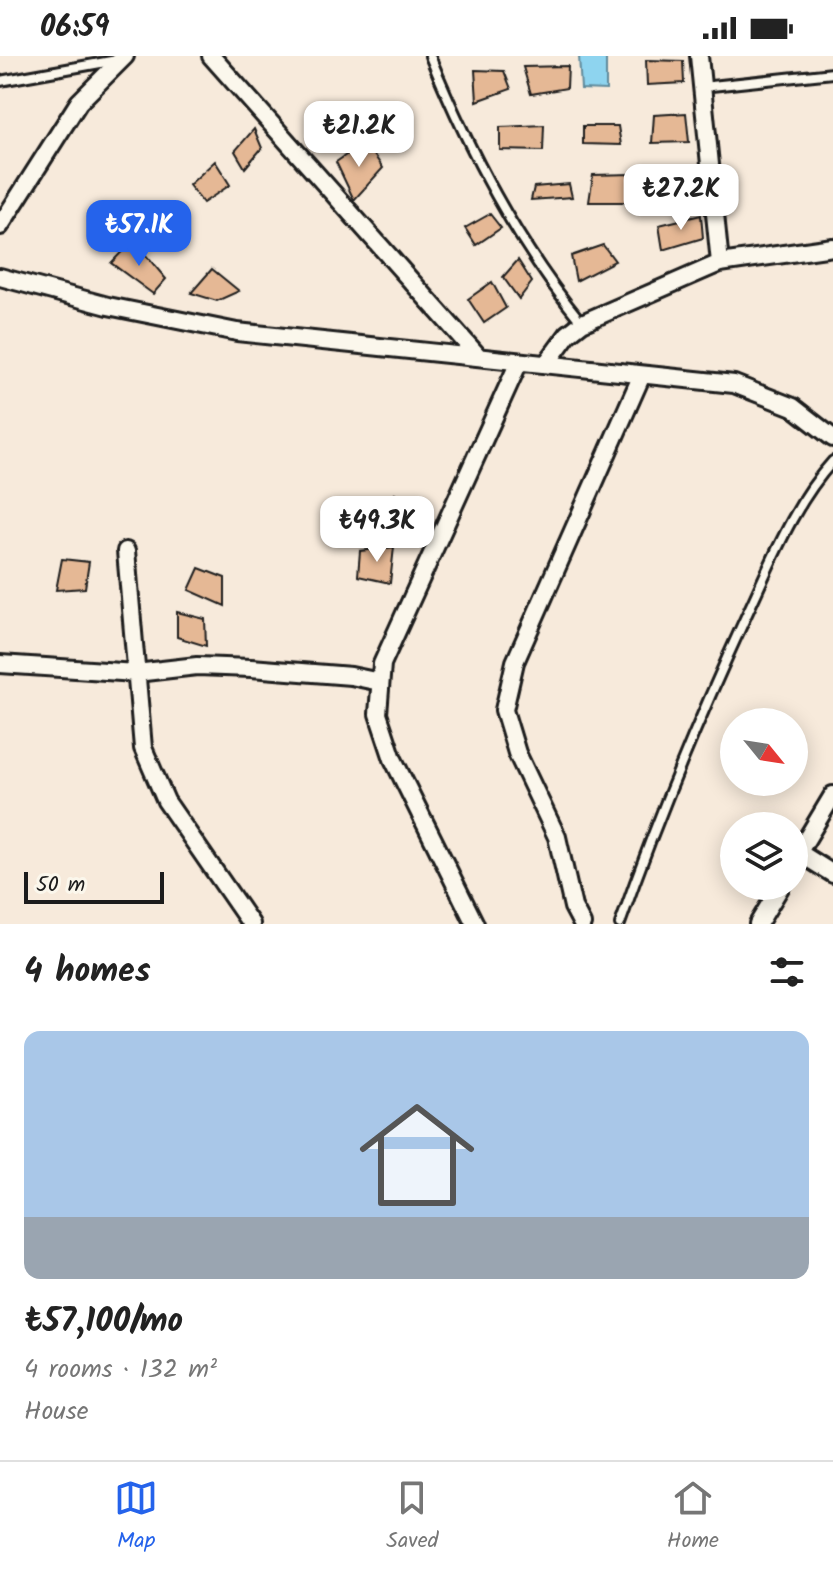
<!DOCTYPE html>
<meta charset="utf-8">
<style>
body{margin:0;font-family:Kalam,sans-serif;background:#f2f2f2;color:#222;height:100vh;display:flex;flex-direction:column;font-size:30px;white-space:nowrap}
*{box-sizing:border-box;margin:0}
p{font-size:26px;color:#767676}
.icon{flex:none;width:44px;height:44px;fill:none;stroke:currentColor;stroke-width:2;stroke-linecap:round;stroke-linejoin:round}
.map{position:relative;height:868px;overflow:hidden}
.side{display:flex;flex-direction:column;background:#fff;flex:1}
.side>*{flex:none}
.needle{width:52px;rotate:120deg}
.buttons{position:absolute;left:720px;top:652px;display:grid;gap:16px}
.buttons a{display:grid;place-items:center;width:88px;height:88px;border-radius:50%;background:#fff;box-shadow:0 4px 20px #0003;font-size:40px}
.scale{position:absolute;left:24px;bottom:20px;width:140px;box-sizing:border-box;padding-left:8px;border:4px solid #1c1c1c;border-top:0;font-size:22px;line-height:28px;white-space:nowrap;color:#1c1c1c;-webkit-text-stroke:6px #fbf7ec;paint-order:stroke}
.price{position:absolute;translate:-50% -68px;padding:0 18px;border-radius:16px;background:#fff;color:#222;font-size:26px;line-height:52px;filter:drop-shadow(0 2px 4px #0008)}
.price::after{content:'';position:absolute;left:50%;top:48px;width:24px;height:18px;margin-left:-12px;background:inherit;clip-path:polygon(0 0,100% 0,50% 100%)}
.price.current{background:#2563eb;color:#fff}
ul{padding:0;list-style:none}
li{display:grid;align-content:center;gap:16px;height:424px;padding:0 24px}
li span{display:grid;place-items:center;height:248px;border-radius:16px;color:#555}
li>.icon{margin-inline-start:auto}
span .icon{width:144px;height:144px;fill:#fffc;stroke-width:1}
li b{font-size:34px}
h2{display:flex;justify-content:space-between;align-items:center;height:96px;padding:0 24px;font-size:34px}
.status{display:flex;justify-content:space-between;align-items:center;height:56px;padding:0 40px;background:#fff;direction:ltr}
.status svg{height:22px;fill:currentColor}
.menu{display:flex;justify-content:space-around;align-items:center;height:112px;border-top:2px solid #e0e0e0;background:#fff;font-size:22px;color:#767676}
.menu a{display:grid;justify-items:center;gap:4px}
.menu .current{color:#2563eb}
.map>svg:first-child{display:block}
.water{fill:#8ed4ef;stroke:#608a9b;stroke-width:2}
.building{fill:#e5b895;stroke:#1c1c1c;stroke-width:2}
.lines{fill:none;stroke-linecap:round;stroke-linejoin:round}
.lane-casing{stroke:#1c1c1c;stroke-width:14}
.street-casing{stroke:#1c1c1c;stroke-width:22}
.lane{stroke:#fbf7ec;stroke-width:8}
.street{stroke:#fbf7ec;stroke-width:16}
</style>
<div class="status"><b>06:59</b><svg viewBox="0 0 49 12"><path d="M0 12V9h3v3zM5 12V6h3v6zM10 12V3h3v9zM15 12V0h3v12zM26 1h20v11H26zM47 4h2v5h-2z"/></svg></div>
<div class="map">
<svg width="833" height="868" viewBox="0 0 833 868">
<rect width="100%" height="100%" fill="#f7eadb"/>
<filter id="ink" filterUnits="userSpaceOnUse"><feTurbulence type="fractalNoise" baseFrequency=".0125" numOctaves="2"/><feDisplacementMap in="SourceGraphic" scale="16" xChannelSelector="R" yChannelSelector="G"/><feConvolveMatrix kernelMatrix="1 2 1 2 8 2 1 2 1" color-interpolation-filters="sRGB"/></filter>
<g filter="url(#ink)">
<!-- water -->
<path class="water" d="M579,0H606V34L581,33Z"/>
<!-- building -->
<path class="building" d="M646,4L683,5L684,27L647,29Z
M568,10L567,32L531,38L523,11Z
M475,14L504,15L511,33L477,45Z
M686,57L689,86L652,87L654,59Z
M544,69L543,95L500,94V71Z
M583,70H618L621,89L583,88Z
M254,73L262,92L245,112L235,95Z
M365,86L383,112L354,144L336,106Z
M215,105L230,129L203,147L189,129Z
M696,112L695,137L654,140L656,114Z
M632,118L631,146H589L593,119Z
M569,128L572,141L531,144L534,131Z
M490,158L501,172L476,189L465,172Z
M701,159L703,182L663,194L659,169Z
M133,184L166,223L153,238L111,207Z
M603,189L615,205L576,225L571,200Z
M518,204L532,226L519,243L503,221Z
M212,213L239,235L217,245L191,237Z
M492,226L506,252L484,267L468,243Z
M395,438L428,446L425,473L391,474Z
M394,491L390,527L358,520L360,495Z
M62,503L89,506L85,532L56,534Z
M199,512L225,522V550L189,534Z
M177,556L205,563L206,590L177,581Z"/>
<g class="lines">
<defs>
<path id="lane" d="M430,0C470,97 516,186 582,267
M0,25L117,4
M702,31L833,17
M620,868C657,762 700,660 747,558C772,505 793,449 833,405"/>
<path id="street" d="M211,0L478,300
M699,0L720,207
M0,170L79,46L125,0
M0,221L108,250L237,276L734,328L793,351L833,382
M546,308L568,278L582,267L720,207L833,191
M126,495L143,692L166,745L251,868
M0,608L136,617L197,610L251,612L351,620L380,626
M798,796L833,818
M794,804L833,739
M475,868L393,703L378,658L382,608L519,306
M582,868L573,851L557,781L517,697L504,654L515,606L641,321
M758,868L781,830"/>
</defs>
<!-- lane casing -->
<use href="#lane" class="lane-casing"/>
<!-- street casing -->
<use href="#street" class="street-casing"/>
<!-- lane -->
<use href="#lane" class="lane"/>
<!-- street -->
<use href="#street" class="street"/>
</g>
</g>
</svg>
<div class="buttons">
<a><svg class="needle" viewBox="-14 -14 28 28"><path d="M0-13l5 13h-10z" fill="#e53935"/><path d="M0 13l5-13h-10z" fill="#767676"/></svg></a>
<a><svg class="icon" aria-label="layers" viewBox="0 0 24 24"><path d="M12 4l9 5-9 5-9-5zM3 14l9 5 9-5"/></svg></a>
</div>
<div class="scale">50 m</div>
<b class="price" style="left:359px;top:113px">₺21.2K</b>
<b class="price" style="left:681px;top:176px">₺27.2K</b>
<b class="price current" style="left:139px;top:212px">₺57.1K</b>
<b class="price" style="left:377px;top:508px">₺49.3K</b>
</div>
<section class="side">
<h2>4 homes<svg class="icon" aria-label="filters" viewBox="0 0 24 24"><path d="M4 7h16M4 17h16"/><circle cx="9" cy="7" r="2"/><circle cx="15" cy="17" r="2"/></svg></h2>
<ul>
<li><span style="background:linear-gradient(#a9c7e8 75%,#9aa5b1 0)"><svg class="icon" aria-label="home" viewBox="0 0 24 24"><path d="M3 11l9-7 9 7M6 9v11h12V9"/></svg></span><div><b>₺57,100/mo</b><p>4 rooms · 132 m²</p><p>House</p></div></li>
</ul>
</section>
<nav class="menu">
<a class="current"><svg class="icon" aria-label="map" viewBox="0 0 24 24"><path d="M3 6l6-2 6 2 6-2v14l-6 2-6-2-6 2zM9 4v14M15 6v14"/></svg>Map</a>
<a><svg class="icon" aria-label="saved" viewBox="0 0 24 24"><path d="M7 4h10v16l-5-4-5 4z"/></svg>Saved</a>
<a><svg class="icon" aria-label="home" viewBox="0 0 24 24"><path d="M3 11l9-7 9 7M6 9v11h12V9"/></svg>Home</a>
</nav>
